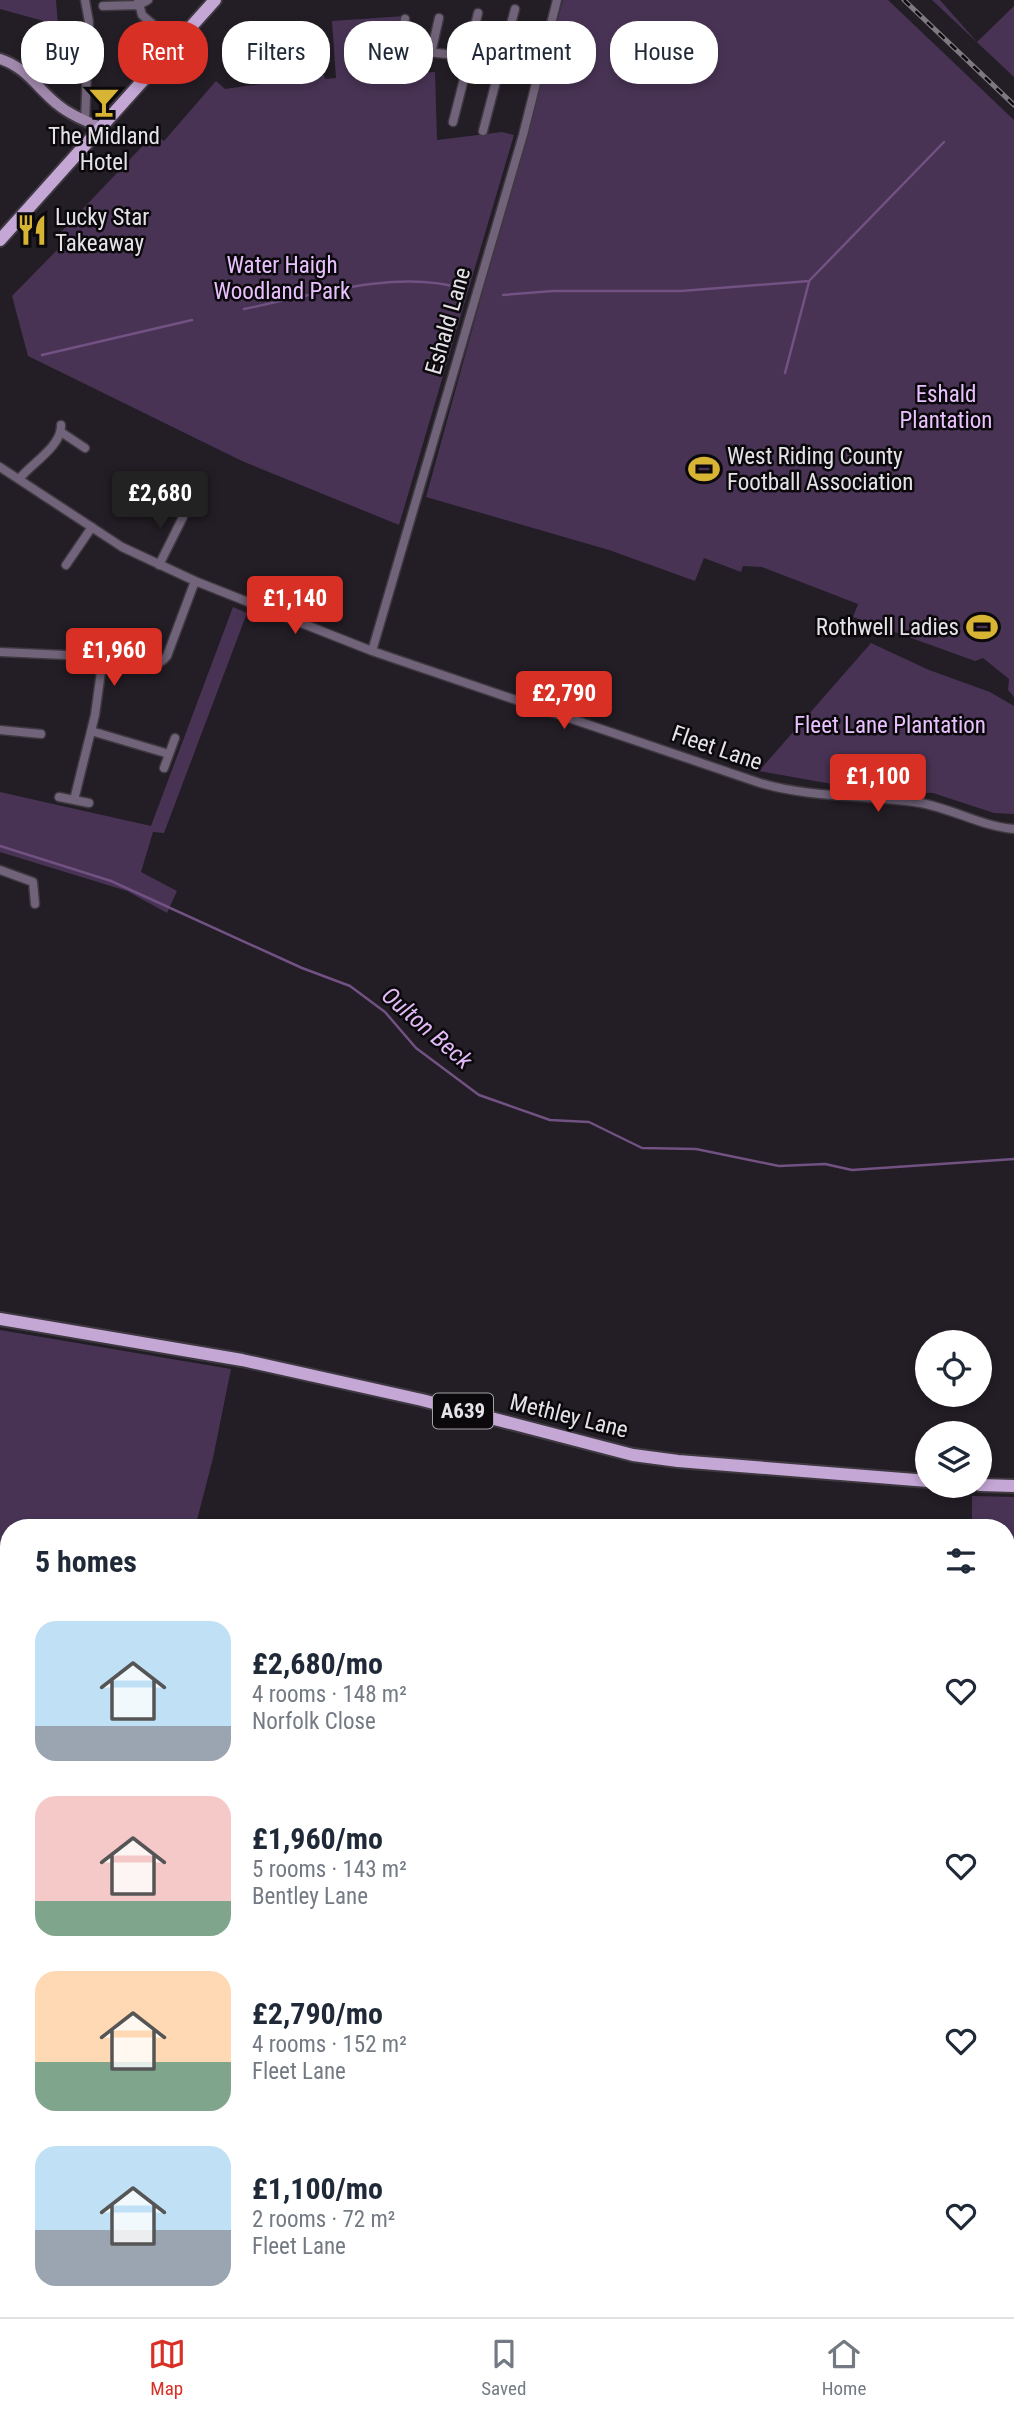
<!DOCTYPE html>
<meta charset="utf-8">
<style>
body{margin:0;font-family:"Roboto Condensed",sans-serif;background:#f6f6f7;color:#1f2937;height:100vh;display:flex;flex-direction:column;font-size:26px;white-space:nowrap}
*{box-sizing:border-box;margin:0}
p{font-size:23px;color:#747a83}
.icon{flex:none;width:38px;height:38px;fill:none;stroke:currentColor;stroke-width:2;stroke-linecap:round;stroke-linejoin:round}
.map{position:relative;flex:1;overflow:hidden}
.sheet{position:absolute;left:0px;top:1519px;width:1015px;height:798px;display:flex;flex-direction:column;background:#fff;border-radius:28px 28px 0 0;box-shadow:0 4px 10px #0003}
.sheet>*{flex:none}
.guide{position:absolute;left:21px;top:21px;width:973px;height:63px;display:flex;gap:14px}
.buttons{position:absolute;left:915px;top:1330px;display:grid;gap:14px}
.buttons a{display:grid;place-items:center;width:77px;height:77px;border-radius:50%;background:#fff;box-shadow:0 4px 10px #0003;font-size:35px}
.price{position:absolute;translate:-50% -60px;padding:0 16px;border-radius:7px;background:#d93025;color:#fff;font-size:23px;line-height:46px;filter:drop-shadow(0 2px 4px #0008)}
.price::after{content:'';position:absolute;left:50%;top:42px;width:21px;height:16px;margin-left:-10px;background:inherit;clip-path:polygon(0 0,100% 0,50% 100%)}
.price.selected{background:#222;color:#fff}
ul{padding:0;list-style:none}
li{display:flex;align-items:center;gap:21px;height:175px;padding:0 35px}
li span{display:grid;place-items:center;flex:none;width:196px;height:140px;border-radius:21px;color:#555}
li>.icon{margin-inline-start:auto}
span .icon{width:84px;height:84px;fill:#fffc;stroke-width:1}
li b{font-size:30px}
h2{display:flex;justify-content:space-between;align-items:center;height:84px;padding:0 35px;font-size:30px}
.tag{padding:0 24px;border-radius:28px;background:#fff;box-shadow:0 4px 10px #0003;font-size:24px;line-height:63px}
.tag.selected{background:#d93025;color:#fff}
.tab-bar{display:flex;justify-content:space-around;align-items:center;height:98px;border-top:2px solid #e0e1e3;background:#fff;font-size:19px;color:#747a83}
.tab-bar a{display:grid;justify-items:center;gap:4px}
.tab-bar .selected{color:#d93025}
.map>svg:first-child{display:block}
.green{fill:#483354}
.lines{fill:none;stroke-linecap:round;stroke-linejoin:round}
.stream{stroke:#725183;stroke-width:2.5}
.street-casing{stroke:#3e3940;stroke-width:11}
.secondary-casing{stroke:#3e3940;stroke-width:14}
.primary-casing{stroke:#3e3940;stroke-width:16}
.street{stroke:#716379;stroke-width:8}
.secondary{stroke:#a189ad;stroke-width:10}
.primary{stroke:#c5a7d6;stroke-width:12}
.rail-casing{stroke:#7e7980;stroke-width:5}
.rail{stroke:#0b090c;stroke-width:2.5;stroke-dasharray:8;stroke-linecap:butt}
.labels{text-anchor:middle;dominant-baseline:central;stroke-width:5;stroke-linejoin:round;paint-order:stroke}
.shield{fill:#0b090c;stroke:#a4a2a6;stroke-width:2}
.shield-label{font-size:21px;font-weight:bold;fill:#e6e3e8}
.poi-label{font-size:23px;fill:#e6e3e8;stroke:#0b090c;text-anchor:start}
.park-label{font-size:23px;fill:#e9c1fe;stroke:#0b090c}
.street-label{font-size:23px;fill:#e6e3e8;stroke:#0b090c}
.water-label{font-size:24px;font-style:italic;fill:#e1baf7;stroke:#0b090c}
</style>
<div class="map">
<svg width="1014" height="2317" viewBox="0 0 1014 2317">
<rect width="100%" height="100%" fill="#231d25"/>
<!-- green -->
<path class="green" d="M0,0H56L58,25L0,9Z
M563,0H888L1014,120V697L1008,690L1009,679L983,658L975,661L853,617L858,604L762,567L743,566L741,572L704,558L695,581L609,550L426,497Z
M932,0H940L977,42L1014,6V77Z
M404,16L401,24L396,25V49L377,50L380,75L435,72L437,140L502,132L514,135L399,525L242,461L28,356L12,296L57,250V236L154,134L164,141L216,81L225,89L324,75L325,79L336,78L332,21Z
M473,52L496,55L497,66L491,70L476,67L469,56Z
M233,607L247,613L164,833L153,832L141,872L177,891L167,913L127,891L0,852V792L151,826Z
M871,643L929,670L990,692L1014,706V814L994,813L933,793L871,791L759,771Z
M0,1330L231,1369L213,1458L195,1528H9V2103L0,2156V1853L6,1848L8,1813L0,1807Z
M972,1496L1014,1497V1576H1006V1528H972Z
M1014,2226V2299L1006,2300V2227Z
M0,2230L9,2231V2308H26L19,2317H0Z"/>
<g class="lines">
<!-- stream -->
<path class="stream" d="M503,295L553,291H681L809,281L944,142
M244,309C309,296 396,269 460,288
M42,355L192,320
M785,373L809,282
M0,846L111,881L302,968L350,986L385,1012L416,1048L479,1095L550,1120L589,1122L642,1148L696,1149L779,1166L825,1164L852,1170L1014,1159"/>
<defs>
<path id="street" d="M85,0L89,22L85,121
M138,0L142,15L176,44
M103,6L139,5L148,0
M405,19L399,49L465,56
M470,46L503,54
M505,47L543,56
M431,53L439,18
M500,65L538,75
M466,68L498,76
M453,122L465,75L466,50L470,46L478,13
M483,131L515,9
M61,432L85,448
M0,467L122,547L195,581L372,651L760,783C816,799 866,794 921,803C953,809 981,826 1014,829
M20,478C32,463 62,446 61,425
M66,565L92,527
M159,565L183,517L182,500
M372,651L523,135L557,0
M0,652L130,658C144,661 156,670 167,656L195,581
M0,730L41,734
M91,731L169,754
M164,768L175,738
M59,797L89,803
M74,800L95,715L103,657
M0,870L33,882L35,904"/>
<path id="secondary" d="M0,59C26,67 37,88 57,104C70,115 86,121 102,128"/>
<path id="primary" d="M0,240L215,0
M0,1319L242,1360L422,1400L633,1455L678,1461L928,1481
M980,1485L1014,1486"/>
</defs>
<!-- street casing -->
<use href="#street" class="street-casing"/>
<!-- secondary casing -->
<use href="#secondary" class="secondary-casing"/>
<!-- primary casing -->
<use href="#primary" class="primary-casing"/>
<!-- street -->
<use href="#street" class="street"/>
<!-- secondary -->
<use href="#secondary" class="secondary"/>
<!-- primary -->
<use href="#primary" class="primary"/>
<defs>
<path id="rail" d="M904,0L1014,105"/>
</defs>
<!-- rail casing -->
<use href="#rail" class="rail-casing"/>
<!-- rail -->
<use href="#rail" class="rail"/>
</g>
<!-- icons -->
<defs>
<symbol id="bar-bare" viewBox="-9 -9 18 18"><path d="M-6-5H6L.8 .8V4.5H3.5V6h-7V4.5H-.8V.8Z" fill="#d8b434" stroke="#0b090c" stroke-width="2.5" paint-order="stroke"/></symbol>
<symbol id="restaurant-bare" viewBox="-9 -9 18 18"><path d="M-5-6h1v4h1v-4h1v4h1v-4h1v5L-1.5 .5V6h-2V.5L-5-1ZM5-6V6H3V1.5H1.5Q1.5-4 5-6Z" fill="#d8b434" stroke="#0b090c" stroke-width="2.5" paint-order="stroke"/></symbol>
<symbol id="stadium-bare" viewBox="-9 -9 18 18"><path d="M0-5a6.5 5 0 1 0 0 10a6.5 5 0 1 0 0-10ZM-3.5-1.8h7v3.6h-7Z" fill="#d8b434" stroke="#0b090c" stroke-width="2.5" paint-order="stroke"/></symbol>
</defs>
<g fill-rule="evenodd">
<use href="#bar-bare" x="82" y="80" width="44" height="44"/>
<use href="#restaurant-bare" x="10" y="208" width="44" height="44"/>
<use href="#stadium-bare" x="682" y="447" width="44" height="44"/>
<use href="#stadium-bare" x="960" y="605" width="44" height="44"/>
</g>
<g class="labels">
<!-- shield labels -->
<rect class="shield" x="433" y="1393.5" width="60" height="35" rx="5"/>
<g class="shield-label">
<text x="463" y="1411">A639</text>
</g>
<!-- poi labels -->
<g class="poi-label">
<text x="104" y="136" text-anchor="middle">The Midland<tspan x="104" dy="26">Hotel</tspan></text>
<text x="55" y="217">Lucky Star<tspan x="55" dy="26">Takeaway</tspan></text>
<text x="727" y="456">West Riding County<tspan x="727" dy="26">Football Association</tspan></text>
<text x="959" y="627" text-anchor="end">Rothwell Ladies</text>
</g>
<!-- park labels -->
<g class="park-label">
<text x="282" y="265">Water Haigh<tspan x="282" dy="26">Woodland Park</tspan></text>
<text x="946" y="394">Eshald<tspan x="946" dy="26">Plantation</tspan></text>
<text x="890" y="725">Fleet Lane Plantation</text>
</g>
<!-- street labels -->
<g class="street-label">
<text transform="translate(448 321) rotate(-74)">Eshald Lane</text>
<text transform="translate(717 748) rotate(19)">Fleet Lane</text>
<text transform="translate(569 1416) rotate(14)">Methley Lane</text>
</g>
<!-- water labels -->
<g class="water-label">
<text transform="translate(427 1028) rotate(41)">Oulton Beck</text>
</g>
</g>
</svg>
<div class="buttons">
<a><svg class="icon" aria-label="locate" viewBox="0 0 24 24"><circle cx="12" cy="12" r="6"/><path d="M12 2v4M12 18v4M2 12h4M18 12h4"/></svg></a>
<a><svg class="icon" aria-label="layers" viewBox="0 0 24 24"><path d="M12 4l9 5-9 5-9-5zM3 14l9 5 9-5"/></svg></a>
</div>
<b class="price selected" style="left:160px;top:531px">£2,680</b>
<b class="price" style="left:295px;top:636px">£1,140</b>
<b class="price" style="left:114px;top:688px">£1,960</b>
<b class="price" style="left:564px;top:731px">£2,790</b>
<b class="price" style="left:878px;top:814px">£1,100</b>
<div class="guide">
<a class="tag">Buy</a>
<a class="tag selected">Rent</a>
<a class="tag">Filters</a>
<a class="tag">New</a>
<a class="tag">Apartment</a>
<a class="tag">House</a>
</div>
<section class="sheet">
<h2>5 homes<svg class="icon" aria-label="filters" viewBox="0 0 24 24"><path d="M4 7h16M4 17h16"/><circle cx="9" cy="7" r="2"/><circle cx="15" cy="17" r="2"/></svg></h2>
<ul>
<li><span style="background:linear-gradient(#bfe0f5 75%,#9aa5b1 0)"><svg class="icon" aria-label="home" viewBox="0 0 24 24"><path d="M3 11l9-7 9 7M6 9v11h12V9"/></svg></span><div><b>£2,680/mo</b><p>4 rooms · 148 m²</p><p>Norfolk Close</p></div><svg class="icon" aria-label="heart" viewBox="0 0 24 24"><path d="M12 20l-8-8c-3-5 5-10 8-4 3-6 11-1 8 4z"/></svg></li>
<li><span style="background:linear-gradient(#f6c9c9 75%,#7fa58c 0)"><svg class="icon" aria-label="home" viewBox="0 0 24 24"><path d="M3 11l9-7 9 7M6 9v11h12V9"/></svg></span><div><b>£1,960/mo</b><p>5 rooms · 143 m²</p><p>Bentley Lane</p></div><svg class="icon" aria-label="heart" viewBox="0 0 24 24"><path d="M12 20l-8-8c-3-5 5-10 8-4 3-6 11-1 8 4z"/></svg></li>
<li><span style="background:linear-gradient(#ffd9b3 65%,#7fa58c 0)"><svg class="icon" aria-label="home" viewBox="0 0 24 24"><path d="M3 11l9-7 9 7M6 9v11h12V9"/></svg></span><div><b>£2,790/mo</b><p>4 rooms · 152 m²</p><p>Fleet Lane</p></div><svg class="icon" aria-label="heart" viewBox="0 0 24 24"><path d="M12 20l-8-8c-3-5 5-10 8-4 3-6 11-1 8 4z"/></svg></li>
<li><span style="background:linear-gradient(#bfe0f5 60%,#9aa5b1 0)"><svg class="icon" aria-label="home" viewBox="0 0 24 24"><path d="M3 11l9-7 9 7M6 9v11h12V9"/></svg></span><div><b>£1,100/mo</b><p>2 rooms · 72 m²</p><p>Fleet Lane</p></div><svg class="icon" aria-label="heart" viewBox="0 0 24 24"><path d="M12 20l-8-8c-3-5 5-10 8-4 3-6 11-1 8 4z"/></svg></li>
</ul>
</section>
</div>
<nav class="tab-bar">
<a class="selected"><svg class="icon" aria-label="map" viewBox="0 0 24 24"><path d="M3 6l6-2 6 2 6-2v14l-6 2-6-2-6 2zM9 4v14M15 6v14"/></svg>Map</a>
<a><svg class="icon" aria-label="saved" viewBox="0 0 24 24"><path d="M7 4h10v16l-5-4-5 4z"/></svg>Saved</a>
<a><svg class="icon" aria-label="home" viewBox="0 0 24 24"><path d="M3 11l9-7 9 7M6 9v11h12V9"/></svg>Home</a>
</nav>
